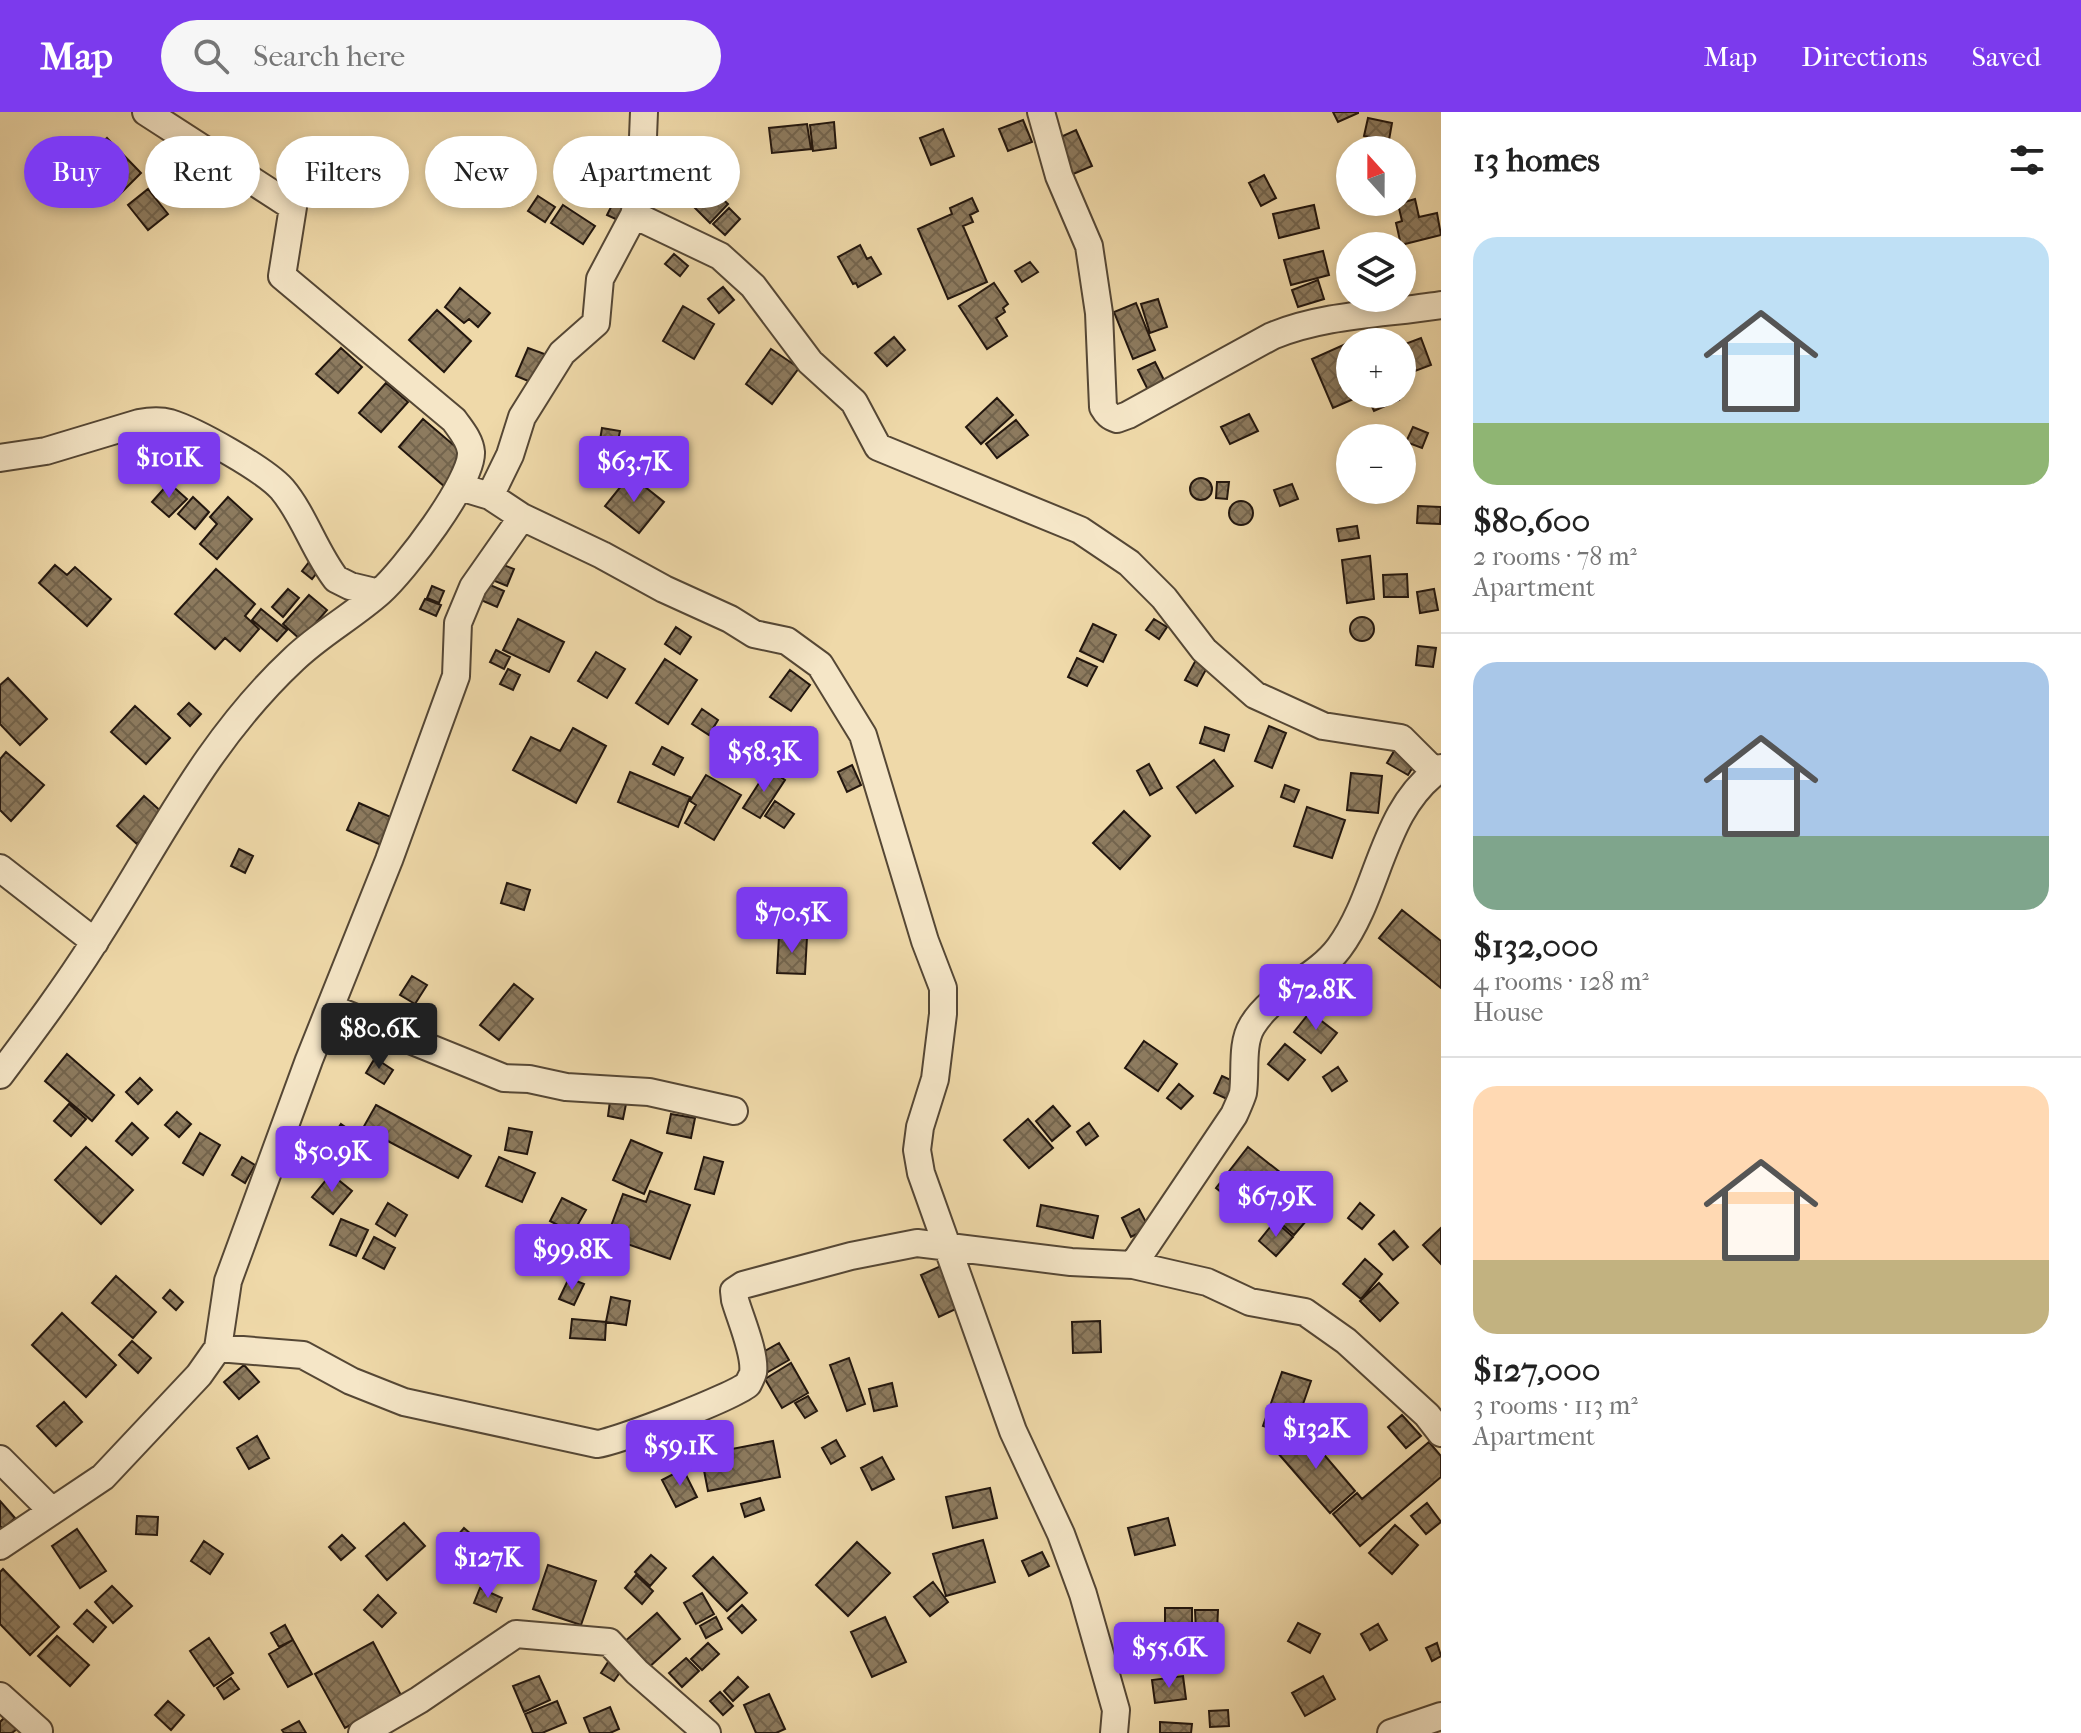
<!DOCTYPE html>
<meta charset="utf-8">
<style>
body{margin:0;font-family:"IM FELL French Canon",serif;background:#f6f6f6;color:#222;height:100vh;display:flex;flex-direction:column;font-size:30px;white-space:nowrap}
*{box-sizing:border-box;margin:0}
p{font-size:26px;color:#767676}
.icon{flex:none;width:44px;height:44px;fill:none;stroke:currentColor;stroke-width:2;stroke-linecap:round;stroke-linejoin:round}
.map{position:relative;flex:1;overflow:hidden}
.drawer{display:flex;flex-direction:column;background:#fff;width:640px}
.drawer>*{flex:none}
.banner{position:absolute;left:24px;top:24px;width:760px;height:72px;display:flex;gap:16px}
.needle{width:52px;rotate:339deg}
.buttons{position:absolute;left:1336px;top:24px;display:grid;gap:16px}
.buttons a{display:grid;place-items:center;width:80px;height:80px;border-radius:50%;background:#fff;box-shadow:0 4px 12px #0003;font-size:40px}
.price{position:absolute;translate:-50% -68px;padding:0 18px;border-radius:8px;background:#7c3aed;color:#fff;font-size:26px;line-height:52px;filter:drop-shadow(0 2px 4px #0008)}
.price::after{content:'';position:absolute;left:50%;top:48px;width:24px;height:18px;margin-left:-12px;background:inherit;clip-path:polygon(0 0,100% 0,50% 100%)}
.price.active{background:#222;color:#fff}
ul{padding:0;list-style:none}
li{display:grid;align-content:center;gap:16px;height:424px;padding:0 32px}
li+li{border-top:2px solid #e0e0e0}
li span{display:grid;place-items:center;height:248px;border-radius:24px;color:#555}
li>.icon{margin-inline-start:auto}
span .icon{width:144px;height:144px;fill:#fffc;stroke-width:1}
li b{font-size:34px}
h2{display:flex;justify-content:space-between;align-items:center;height:96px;padding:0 32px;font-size:34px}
.pill{padding:0 28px;border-radius:36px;background:#fff;box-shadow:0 4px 12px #0003;font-size:28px;line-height:72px}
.pill.active{background:#7c3aed;color:#fff}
header{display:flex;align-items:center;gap:48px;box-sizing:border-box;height:112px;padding:0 40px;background:#7c3aed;color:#fff}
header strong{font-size:38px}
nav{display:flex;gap:44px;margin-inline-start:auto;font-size:28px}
.search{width:560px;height:72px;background:#f6f6f6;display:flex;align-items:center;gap:20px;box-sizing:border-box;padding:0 28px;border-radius:44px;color:#767676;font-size:30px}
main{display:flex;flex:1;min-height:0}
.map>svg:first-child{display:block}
.building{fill:url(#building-cross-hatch);stroke:#22160e;stroke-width:2}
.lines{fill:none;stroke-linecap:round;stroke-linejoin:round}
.street-casing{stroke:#554735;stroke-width:30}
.street{stroke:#f5e6c7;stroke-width:26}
</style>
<header>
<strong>Map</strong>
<div class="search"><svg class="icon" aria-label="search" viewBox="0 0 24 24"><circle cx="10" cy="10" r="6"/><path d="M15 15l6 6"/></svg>Search here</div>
<nav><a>Map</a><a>Directions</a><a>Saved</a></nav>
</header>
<main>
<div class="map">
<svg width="1441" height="1621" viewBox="0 0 1441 1621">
<defs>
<pattern id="building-cross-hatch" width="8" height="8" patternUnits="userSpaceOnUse" patternTransform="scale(2)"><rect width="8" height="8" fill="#8d7b5f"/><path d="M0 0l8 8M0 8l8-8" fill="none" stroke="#73644d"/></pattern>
</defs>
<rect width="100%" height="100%" fill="#efd9a9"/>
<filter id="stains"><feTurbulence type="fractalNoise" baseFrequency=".0025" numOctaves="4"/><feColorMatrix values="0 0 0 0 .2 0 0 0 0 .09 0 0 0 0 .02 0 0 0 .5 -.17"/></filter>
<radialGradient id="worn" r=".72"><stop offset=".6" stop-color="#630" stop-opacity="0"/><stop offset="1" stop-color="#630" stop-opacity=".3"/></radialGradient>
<!-- building -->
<path class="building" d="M1333,0H1358V1L1338,10Z
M1368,6L1392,11L1389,28L1364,24Z
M1023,8L1032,30L1008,39L999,17Z
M834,10L836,36L813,39L810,13Z
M807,12L811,37L772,41L769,16Z
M943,17L954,44L931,53L920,26Z
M1076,18L1092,54L1071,63L1054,28Z
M107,26L141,61L114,88L79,52Z
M1368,29L1391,32L1390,38H1367Z
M684,43L706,50L701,68L678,61Z
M589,63L599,70L590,84L579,77Z
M1264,63L1276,86L1261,94L1249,71Z
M708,73L728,92L710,111L690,91Z
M148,77L168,102L148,118L128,93Z
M538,84L555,95L545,110L528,99Z
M972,86L978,99L970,103L973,110L963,114L987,170L948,187L918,117L952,102L950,96Z
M1415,87L1419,105L1437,101L1441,123L1401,133L1396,111L1402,109L1398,92Z
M614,89L629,95L622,110L607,103Z
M563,93L595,114L583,132L551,111Z
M1314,93L1319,116L1279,126L1273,102Z
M729,96L740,107L725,123L713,112Z
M860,133L867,147L871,145L881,162L858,175L856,171L853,172L838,145Z
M1323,139L1329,163L1291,173L1284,148Z
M674,142L688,154L680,164L665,152Z
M1030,150L1038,160L1022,170L1015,159Z
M1318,168L1324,187L1298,195L1292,178Z
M994,171L1008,192L1003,196L1005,200L996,206L1007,224L987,237L959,194Z
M723,175L734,188L719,201L708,187Z
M460,176L490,201L478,215L469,207L464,211L445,195Z
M1158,187L1167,215L1150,221L1141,192Z
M1136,191L1155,238L1133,247L1114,200Z
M683,194L714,212L694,247L663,229Z
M437,198L471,229L444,260L409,228Z
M894,225L905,238L887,254L875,241Z
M1421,226L1431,253L1415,259L1405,232Z
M1350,230V282H1365L1333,296L1312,247Z
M341,236L362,255L338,281L316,262Z
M528,236L550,244L538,273L516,264Z
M771,237L799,256L772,292L746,272Z
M1155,250L1165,270L1148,278L1138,258Z
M386,271L408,290L381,320L359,301Z
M1366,282H1396L1399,288L1374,299Z
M997,286L1013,303L981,332L966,315Z
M1249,302L1258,319L1230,332L1221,315Z
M423,307L470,347L445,375L399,335Z
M1016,308L1028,323L997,346L986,332Z
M1413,315L1428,321L1422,336L1406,330Z
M602,316L620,319L616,338L599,334Z
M176,326L191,340L181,352L166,338Z
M630,363L664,390L639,421L605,394Z
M1190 377a11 11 0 1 1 22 0a11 11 0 1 1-22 0Z
M1217,370H1229L1227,387L1216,386Z
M169,371L187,387L169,405L152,390Z
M1292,372L1298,387L1280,394L1274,378Z
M193,385L209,400L195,417L178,402Z
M228,385L252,407L217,447L200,432L217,412L210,405Z
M1229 401a12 12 0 1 1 24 0a12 12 0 1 1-24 0Z
M1418,394L1441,395L1440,412L1417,411Z
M1357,414L1359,426L1339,429L1337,417Z
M1370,444L1374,487L1347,491L1342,448Z
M313,445L323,453L312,467L302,459Z
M498,451L514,457L507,474L490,467Z
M55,453L67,463L75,455L111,487L87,514L39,471Z
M216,457L255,492L245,504L259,517L240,539L225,526L215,537L175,502Z
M1407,462L1408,485H1384L1383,463Z
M481,469L504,479L497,495L474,485Z
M432,474L444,479L439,491L427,486Z
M288,477L299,486L283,505L272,495Z
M1434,477L1438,498L1420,501L1417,480Z
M309,483L327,498L301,528L283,512Z
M425,487L441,493L436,504L420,497Z
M261,497L287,518L277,529L252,508Z
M1350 517a12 12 0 1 1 24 0a12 12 0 1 1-24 0Z
M518,507L564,530L549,560L503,538Z
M1154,507L1167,515L1159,527L1146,518Z
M1093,512L1116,523L1103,550L1080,539Z
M676,515L691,525L680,542L665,532Z
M1418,534L1436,536L1433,555L1416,553Z
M496,538L510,545L504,557L490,550Z
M596,540L625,557L607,586L578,569Z
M1077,546L1097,555L1087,574L1068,565Z
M1197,546L1209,552L1197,574L1185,568Z
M665,547L697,568L668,612L636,591Z
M508,557L520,563L513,578L500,572Z
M790,558L810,573L791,599L770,585Z
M8,566L47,607L20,633L0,612V573Z
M189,591L201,602L190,614L178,602Z
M135,594L170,626L146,652L111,620Z
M702,597L718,608L709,623L692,612Z
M1269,614L1286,621L1272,656L1255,649Z
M1205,615L1229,623L1224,639L1200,631Z
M573,616L606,634L576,691L513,658L531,625L560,639Z
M1397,634L1418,647L1408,663L1387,651Z
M662,635L683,646L674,663L653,652Z
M6,640L44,673L11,709L0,698V647Z
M1214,648L1233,674L1196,701L1177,675Z
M1149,652L1162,676L1150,683L1137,659Z
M852,653L861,673L847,680L838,660Z
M768,657L785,668L760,706L743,696Z
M630,660L690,685L678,715L618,690Z
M1351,661L1382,664L1378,701L1347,698Z
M706,663L741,683L714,728L685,711L696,693L690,689Z
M1285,673L1299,678L1294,690L1281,685Z
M144,684L164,702L137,732L117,714Z
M775,689L794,702L784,716L765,704Z
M359,691L393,706L381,733L347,718Z
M1307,695L1345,708L1332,746L1294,734Z
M1124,699L1150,724L1120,757L1093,731Z
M239,737L253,744L245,761L231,754Z
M507,771L530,778L524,798L501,791Z
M1402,798L1441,829V876L1379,826Z
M779,824L807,825L805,862L777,861Z
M412,864L427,873L415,892L400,883Z
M514,872L533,887L499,928L480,913Z
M1310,900L1337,921L1321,941L1294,920Z
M1144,929L1177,952L1158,979L1125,956Z
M1285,932L1305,948L1288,968L1268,952Z
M67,942L114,983L92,1009L45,969Z
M375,946L393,958L384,972L366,961Z
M1338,955L1347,969L1332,979L1323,965Z
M1222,964L1235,970L1227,987L1214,981Z
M140,966L152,978L138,992L126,980Z
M1179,972L1193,984L1181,997L1167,986Z
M610,989L626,992L623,1007L608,1004Z
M69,992L86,1007L71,1024L54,1009Z
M376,993L471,1044L458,1066L363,1016Z
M1053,994L1070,1014L1052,1029L1036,1009Z
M177,1000L191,1012L179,1025L165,1013Z
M671,1002L695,1006L691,1026L667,1021Z
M1028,1007L1053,1036L1029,1056L1004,1028Z
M132,1011L148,1026L132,1043L116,1029Z
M1089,1011L1098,1024L1086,1033L1077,1020Z
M341,1012L357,1023L344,1042L328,1031Z
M509,1016L532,1020L527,1042L505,1038Z
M200,1021L220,1033L203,1063L183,1051Z
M631,1028L662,1041L644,1082L613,1068Z
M86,1035L133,1078L101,1112L55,1068Z
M1248,1035L1281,1061L1249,1102L1216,1076Z
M242,1045L255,1053L245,1071L232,1063Z
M499,1045L535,1061L522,1090L486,1074Z
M704,1045L723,1050L714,1082L695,1077Z
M331,1062L352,1079L333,1102L312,1085Z
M650,1079L690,1093L670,1147L607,1125L623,1082L646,1090Z
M562,1086L586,1098L573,1121L550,1109Z
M1293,1086L1312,1102L1294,1123L1276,1107Z
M388,1091L407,1103L395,1124L376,1112Z
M1360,1091L1374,1103L1362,1117L1348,1106Z
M1041,1093L1098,1104L1093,1126L1037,1114Z
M1139,1097L1149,1116L1131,1125L1122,1106Z
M341,1107L368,1118L356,1144L330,1133Z
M1275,1109L1293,1125L1276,1144L1259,1129Z
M1441,1116V1152L1423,1133Z
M1394,1119L1408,1135L1393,1148L1379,1132Z
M374,1125L395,1136L384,1157L363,1146Z
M1365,1147L1382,1162L1361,1187L1343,1172Z
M943,1153L962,1194L939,1205L921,1163Z
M116,1164L156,1200L133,1226L92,1191Z
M569,1166L584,1172L574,1193L559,1187Z
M1379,1171L1398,1191L1380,1209L1360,1189Z
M170,1178L183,1190L176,1198L163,1186Z
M611,1185L630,1189L626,1213L606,1210Z
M62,1201L116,1253L86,1285L32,1233Z
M572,1207L606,1210L605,1228L570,1226Z
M1100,1209L1101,1240L1073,1241L1072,1210Z
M132,1229L151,1246L138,1261L119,1243Z
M779,1231L789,1248L768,1260L758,1243Z
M849,1246L865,1292L847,1299L830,1253Z
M791,1251L808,1281L782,1296L765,1267Z
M244,1253L259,1270L239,1287L224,1270Z
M1282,1260L1311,1269L1292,1324L1263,1314Z
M892,1271L897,1294L874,1299L869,1277Z
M808,1284L817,1299L805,1306L795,1291Z
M64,1290L82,1310L56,1334L37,1314Z
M1402,1303L1421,1324L1406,1336L1388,1315Z
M1303,1318L1355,1379L1330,1401L1277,1340Z
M257,1324L269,1346L249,1357L237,1336Z
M836,1328L845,1344L831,1352L822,1336Z
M773,1329L780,1365L708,1379L701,1343Z
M1429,1330L1441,1344V1365L1360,1434L1333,1402L1357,1381L1362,1387Z
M882,1345L894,1367L872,1378L861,1356Z
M683,1357L697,1385L676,1395L662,1368Z
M990,1376L997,1406L953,1416L946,1385Z
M760,1386L764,1398L745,1405L741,1392Z
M0,1389L15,1406L3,1417L0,1414Z
M1427,1391L1441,1410L1426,1422L1411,1404Z
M137,1404L158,1405L157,1423L136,1422Z
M1168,1406L1175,1433L1135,1443L1128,1416Z
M404,1411L425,1434L387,1468L366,1444Z
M1395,1413L1418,1433L1392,1462L1369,1441Z
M464,1416L488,1437L472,1456L448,1435Z
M77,1417L106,1459L80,1476L52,1434Z
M342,1423L355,1436L341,1448L329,1435Z
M983,1428L995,1470L946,1484L933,1442Z
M204,1429L223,1442L210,1462L191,1449Z
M857,1430L890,1461L848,1504L816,1473Z
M1042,1440L1049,1454L1029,1464L1022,1449Z
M651,1443L666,1456L650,1474L635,1460Z
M713,1445L747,1481L727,1499L693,1464Z
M548,1453L596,1469L581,1513L533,1497Z
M3,1457L59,1515L30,1543L0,1512V1460Z
M636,1463L653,1479L642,1492L625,1476Z
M933,1470L948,1490L930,1504L914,1485Z
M112,1474L132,1494L113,1511L95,1490Z
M480,1476L502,1486L496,1500L474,1491Z
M702,1481L714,1502L696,1512L684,1491Z
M378,1483L396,1501L382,1515L364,1498Z
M742,1493L756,1508L742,1521L728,1506Z
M1165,1496H1192V1524H1165Z
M87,1498L106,1515L93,1530L74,1512Z
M1195,1498H1218L1217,1519H1196Z
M657,1501L680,1527L647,1557L623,1531Z
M716,1505L722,1517L706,1526L700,1514Z
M885,1505L906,1550L872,1565L851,1520Z
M1298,1511L1320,1522L1310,1541L1288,1529Z
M1378,1512L1387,1528L1370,1538L1361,1522Z
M285,1513L293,1528L279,1535L271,1521Z
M57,1524L89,1553L70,1574L38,1544Z
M209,1526L233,1561L214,1574L190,1539Z
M293,1528L312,1562L288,1575L269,1542Z
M373,1530L402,1585L345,1616L315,1562Z
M708,1531L719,1542L702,1558L691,1547Z
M1437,1531L1441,1544L1432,1549L1426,1536Z
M686,1546L699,1559L682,1575L669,1561Z
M610,1547L623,1556L614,1569L601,1561Z
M539,1564L550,1588L524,1600L513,1574Z
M1183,1564L1186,1587L1155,1591L1152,1568Z
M1323,1564L1335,1587L1305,1604L1292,1581Z
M738,1565L748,1575L733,1589L724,1579Z
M231,1566L239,1577L224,1587L217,1576Z
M720,1580L733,1594L723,1603L710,1589Z
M769,1582L785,1617L776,1621H756L744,1593Z
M168,1589L184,1603L171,1618L155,1603Z
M557,1589L566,1611L542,1621H533L525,1602Z
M610,1595L619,1617L610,1621H590L584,1606Z
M1228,1598L1229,1614L1210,1615L1209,1599Z
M5,1605L17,1617L12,1621H0V1610Z
M299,1609L306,1621H284L282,1618Z
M1160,1610L1192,1612L1191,1621H1160Z"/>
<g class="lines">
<defs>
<path id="street" d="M1041,0L1059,64L1089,134L1099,201L1103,295C1107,302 1110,305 1117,307L1128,303L1272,224C1325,202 1385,202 1441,193
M634,103L720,144L753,174L810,250L854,290L878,335L1080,418L1129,451L1164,486L1204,538L1255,583L1323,614L1401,626L1435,660
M0,346L46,339L139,311C150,309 159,308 170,311C196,319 264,357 282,377C304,403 315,440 336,467L350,474L379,481
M460,375L490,384L522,405L602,443L664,477L730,507L754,522L787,529L820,553L863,623L925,829L943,876V902L935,967L920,1015L917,1038L921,1061L1013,1319L1061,1422L1083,1482L1116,1598L1114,1621
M490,384L510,343L522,305L562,241L596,211L600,167L634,103L641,75L644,0
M0,756L95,830
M331,896L504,966L529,967L566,975L649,980L734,999
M0,963C33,919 66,875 95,829C159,730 205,630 294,547C320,522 353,504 380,480C403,460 473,369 471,340C470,328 461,318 454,308L282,164L293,95L146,0
M1133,1153L1234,1003C1237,996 1241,988 1243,981C1246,960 1241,932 1252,914C1273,879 1315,868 1339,836C1380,781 1381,697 1441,656
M218,1236L303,1243L351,1269L404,1290L597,1332C616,1330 736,1284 748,1272C749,1270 753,1262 753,1261C756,1242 740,1206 735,1188L734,1179L743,1173L851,1144L917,1131L1071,1150L1133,1153L1207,1170L1250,1190L1305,1200L1346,1229L1427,1303L1441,1321
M0,1347L51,1398
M0,1434L103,1365L199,1263L218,1236L228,1169L309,948L389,748L456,564L458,511L473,475L522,405
M0,1584L39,1619L37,1621
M362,1621L419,1588L516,1522L609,1530L637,1560L707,1621
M1391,1621L1441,1604"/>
</defs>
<!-- street casing -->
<use href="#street" class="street-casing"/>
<!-- street -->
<use href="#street" class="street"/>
</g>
<rect width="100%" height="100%" filter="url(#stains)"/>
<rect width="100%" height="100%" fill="url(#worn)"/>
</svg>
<div class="buttons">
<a><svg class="needle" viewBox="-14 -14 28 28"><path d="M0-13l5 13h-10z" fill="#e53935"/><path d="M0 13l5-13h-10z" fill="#767676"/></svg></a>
<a><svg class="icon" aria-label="layers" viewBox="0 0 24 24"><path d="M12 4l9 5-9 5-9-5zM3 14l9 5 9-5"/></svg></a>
<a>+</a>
<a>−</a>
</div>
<b class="price" style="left:169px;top:388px">$101K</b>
<b class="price" style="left:634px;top:392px">$63.7K</b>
<b class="price" style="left:764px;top:682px">$58.3K</b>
<b class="price" style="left:792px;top:843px">$70.5K</b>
<b class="price" style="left:1316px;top:920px">$72.8K</b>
<b class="price active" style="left:379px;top:959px">$80.6K</b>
<b class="price" style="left:332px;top:1082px">$50.9K</b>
<b class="price" style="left:1276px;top:1127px">$67.9K</b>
<b class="price" style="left:572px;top:1180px">$99.8K</b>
<b class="price" style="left:1316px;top:1359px">$132K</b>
<b class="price" style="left:680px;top:1376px">$59.1K</b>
<b class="price" style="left:488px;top:1488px">$127K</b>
<b class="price" style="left:1169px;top:1578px">$55.6K</b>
<div class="banner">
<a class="pill active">Buy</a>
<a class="pill">Rent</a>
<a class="pill">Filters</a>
<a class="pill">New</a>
<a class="pill">Apartment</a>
</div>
</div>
<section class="drawer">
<h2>13 homes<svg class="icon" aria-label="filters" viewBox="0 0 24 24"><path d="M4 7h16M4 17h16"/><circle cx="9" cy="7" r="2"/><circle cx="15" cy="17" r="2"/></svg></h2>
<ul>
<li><span style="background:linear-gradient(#bfe0f5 75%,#8fb573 0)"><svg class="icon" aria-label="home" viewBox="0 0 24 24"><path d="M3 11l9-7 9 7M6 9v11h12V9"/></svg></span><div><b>$80,600</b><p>2 rooms · 78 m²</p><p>Apartment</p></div></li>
<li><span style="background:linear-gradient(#a9c7e8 70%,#7fa58c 0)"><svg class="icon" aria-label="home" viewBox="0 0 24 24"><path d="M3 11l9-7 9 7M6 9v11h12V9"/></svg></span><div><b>$132,000</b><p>4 rooms · 128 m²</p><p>House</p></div></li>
<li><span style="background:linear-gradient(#ffd9b3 70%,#c2b280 0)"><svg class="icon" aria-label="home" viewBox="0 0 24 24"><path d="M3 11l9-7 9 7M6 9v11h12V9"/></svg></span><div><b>$127,000</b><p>3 rooms · 113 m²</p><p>Apartment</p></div></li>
</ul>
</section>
</main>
